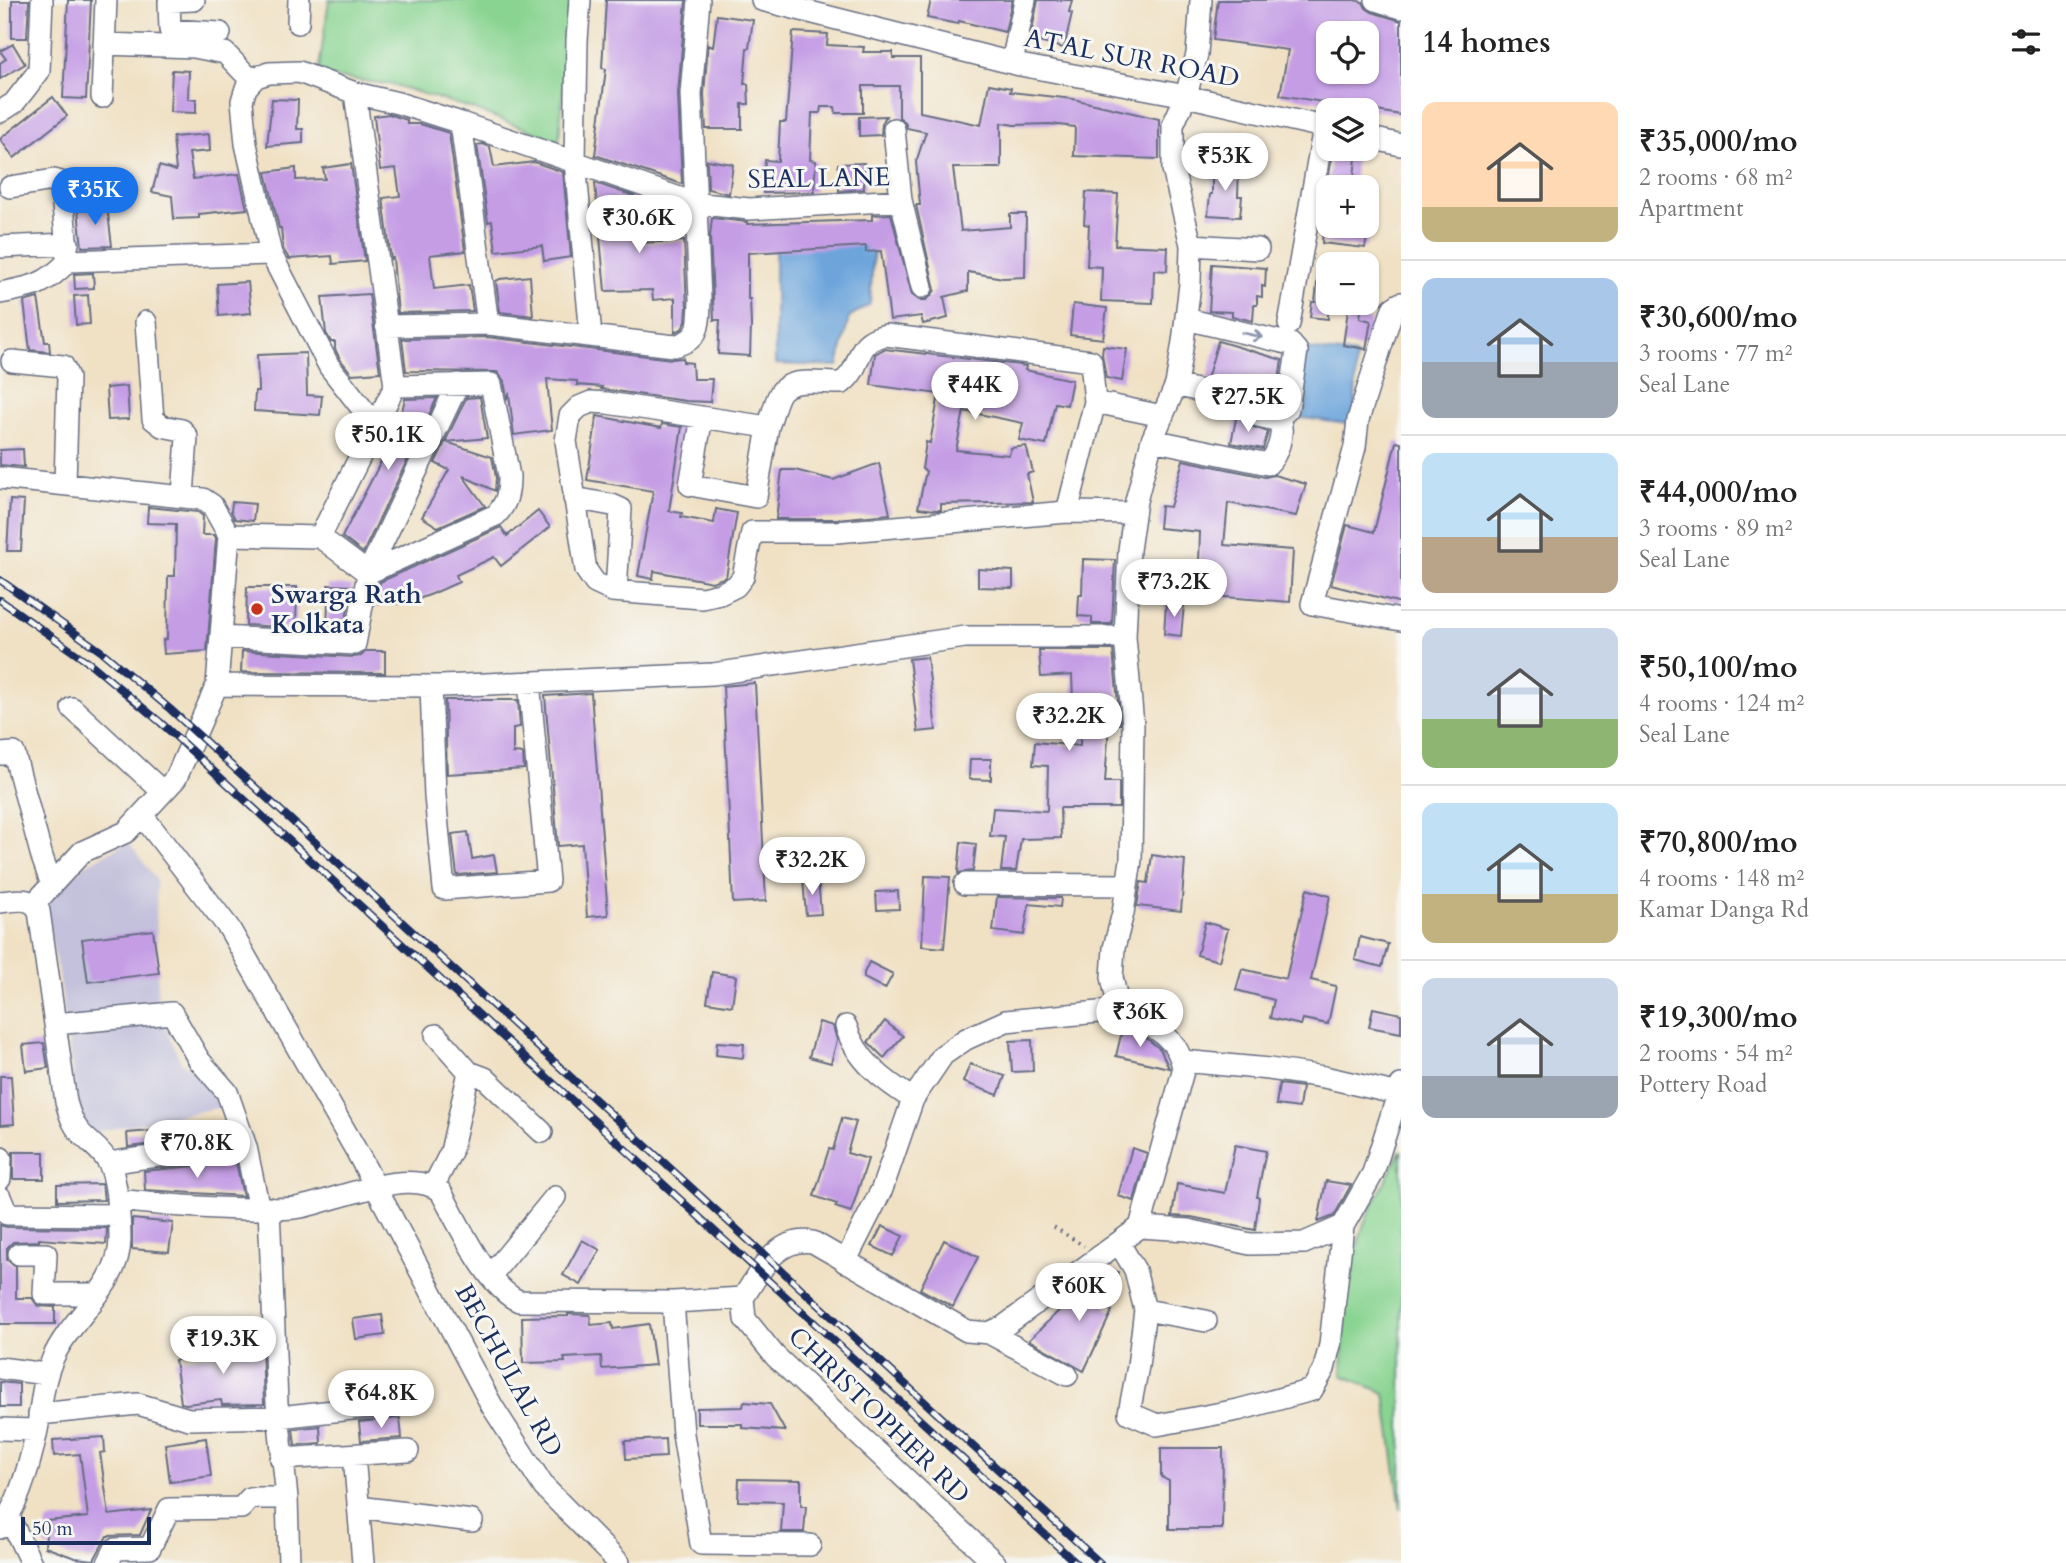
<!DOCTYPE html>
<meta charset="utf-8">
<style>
body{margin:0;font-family:Cardo,serif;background:#f6f6f6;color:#222;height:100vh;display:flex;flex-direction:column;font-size:26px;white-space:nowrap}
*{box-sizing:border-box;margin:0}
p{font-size:23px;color:#767676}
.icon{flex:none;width:38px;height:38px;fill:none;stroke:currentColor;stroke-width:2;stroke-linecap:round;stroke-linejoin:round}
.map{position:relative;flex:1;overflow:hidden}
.sheet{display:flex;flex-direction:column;background:#fff;width:665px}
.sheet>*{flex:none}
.buttons{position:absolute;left:1316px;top:21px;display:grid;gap:14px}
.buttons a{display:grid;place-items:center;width:63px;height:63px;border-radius:14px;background:#fff;box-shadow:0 2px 5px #0004;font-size:35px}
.scale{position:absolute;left:21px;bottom:18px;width:130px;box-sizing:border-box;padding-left:7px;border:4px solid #1b2f5e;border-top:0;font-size:19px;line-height:24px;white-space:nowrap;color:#1b2f5e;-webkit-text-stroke:5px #f6f6f2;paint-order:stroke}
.price{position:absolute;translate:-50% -60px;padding:0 16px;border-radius:24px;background:#fff;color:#222;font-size:23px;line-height:46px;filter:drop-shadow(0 2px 4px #0008)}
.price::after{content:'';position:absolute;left:50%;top:42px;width:21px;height:16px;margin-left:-10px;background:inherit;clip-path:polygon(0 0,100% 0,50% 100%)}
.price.on{background:#1a73e8;color:#fff}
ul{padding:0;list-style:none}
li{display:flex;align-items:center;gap:21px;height:175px;padding:0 21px}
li+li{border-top:2px solid #e0e0e0}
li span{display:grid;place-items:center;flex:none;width:196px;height:140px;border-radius:14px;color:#555}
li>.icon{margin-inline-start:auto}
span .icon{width:84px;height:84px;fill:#fffc;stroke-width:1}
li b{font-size:30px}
h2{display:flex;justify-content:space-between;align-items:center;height:84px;padding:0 21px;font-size:30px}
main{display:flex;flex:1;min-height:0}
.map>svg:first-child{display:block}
.industrial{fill:#c3c1db}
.green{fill:#89d491;stroke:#528278;stroke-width:2}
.water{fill:#6da5db;stroke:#446a9c;stroke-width:2}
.building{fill:#c59de5;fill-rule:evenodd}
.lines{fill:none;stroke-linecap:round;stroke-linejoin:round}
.minor-casing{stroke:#666d82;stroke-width:24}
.path{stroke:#666d82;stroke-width:3.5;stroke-dasharray:2 5;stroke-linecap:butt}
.minor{stroke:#fff;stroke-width:21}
.rail-casing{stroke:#1b2f5e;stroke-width:8}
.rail{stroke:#f6f6f2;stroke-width:5;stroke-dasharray:16;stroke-linecap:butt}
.oneway{stroke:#8d97ae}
.poi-dot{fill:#c8321e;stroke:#f6f6f2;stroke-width:2.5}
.labels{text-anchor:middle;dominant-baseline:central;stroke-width:6;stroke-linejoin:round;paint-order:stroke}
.street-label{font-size:26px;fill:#1b2f5e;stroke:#f6f6f2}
.poi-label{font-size:26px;font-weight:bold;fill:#1b2f5e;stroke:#f6f6f2;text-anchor:start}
</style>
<main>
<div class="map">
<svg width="1401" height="1563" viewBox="0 0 1401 1563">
<rect width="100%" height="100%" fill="#f6f6f2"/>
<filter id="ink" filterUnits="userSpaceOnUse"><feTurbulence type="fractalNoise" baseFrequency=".0143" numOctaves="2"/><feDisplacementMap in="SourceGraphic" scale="14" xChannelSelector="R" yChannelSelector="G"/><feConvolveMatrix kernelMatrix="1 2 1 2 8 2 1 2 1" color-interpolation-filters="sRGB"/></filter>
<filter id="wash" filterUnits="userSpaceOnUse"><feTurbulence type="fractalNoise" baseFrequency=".00686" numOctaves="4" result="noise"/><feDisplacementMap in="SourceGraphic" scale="28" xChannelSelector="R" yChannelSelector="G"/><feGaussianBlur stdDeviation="1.57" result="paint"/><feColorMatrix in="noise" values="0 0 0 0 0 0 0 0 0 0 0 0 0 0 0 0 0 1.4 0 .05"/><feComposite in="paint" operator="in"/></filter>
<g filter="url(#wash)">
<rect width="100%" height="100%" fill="#f0e1c4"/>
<!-- industrial -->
<path class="industrial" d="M128,842L156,879L158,1010L181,1062L223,1094L227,1106L89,1133L79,1120L59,973L44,907L85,865Z"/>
<!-- green -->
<path class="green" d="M329,0H570L559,141L470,108L394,85L318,75Z
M1401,1150V1509L1385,1393L1342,1375L1346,1287L1364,1223Z"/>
<!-- water -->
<path class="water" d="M874,242L870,304L849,317L838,366L775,364V250Z
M1306,349L1356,355L1355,425L1296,417Z"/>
<g id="blocks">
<!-- building -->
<path class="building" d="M12,0H29L27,38H12Z
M68,0H91L86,99L63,98Z
M606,0H686L678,94L682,184L595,155L606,69L602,68Z
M931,0H1012L1005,32L959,21L958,24L927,18Z
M1038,0H1072L1069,12L1072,13L1064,48L1030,40Z
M1218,0H1354L1363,2L1366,8L1372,12L1401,21V115L1280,95L1288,50L1213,40ZM1328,33H1374L1367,72H1328Z
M717,15L753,20L749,48H747L744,84H748L749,104H742V129H706L704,94L708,45L713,47Z
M793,32L828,34L827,45L864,47L863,52H893V58H920V112L981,125L989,84L1011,88L1010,92L1073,99L1159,119V159L1074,156L1075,127L1050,124L1014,125L1001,123V168H953L961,231L1010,227V214H1026L1025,277L1003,278L968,272V291L944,297L948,318L923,324L921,316L890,320L881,251L866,252V246L748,253V299H750L751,325L750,356L718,354L720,320H714L710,237L712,218L747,222V224L872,220V215L891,214L912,295L919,300H926L931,296L935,290L916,205H920L916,162L926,132L907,128L905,122L899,117V86H863V113H836L835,107H821L820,113H812L810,160L816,161L814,192L763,193L765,160L778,161L780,122H786Z
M13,44L25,64L0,79V63L6,59L0,51Z
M172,70L189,71L188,99H196V113L170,112Z
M53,97L67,116L14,158L0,139Z
M272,99L298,100L297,129H303V143L267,146Z
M389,114L407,120V124H420L449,133L465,251L430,255L434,289L469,285L473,311L398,313L393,258L391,259L383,198L400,196L396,168L380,170L374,116Z
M886,116L882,124L881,135L859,136V117Z
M209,134L210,151L189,153L193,179L239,174L247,209L199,214V218L174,219L172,196L152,192L159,166L176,171L173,137Z
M483,144L490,147L494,167L534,162L563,172L571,257L544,261L542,246L496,251L492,221L488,222L477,145Z
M1332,156L1356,158L1353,187H1327Z
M707,160L733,164L729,194L708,189Z
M864,163V189L839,191L838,164Z
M351,164L365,261L333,264L332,256L289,259L283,249L281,228H279L266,172L296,168V180L325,179L323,168Z
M1212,167L1239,168L1238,196H1242L1240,217L1208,215L1210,194H1212Z
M595,183L634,196L637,243L684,241L687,307L686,321L682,329L675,332V298L653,300L652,290L605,291Z
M1086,192L1118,194L1115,245L1168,247L1167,271L1154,270L1153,303L1101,301L1102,267L1087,266L1089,225L1084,224Z
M107,206L112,246L82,247L78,210Z
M1323,226H1369L1365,248L1322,243Z
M1212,264L1266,268L1265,287L1262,286V297L1257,296V305H1254L1253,321L1232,316V312L1209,311Z
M1319,268H1328V319L1310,317L1312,302H1315Z
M93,273L94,288L75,289L74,274Z
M530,276L533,316L500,312L496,281L500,279Z
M248,282L251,313L219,316L217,284Z
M369,294L380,372L352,374L340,359L335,349V342H331L326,333L322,297Z
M88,295L90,324L76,325L74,296Z
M38,298L45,342H49L50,352L30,350L24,302Z
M1349,303H1362L1360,318L1371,321L1366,349L1343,345Z
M1073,304L1107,308L1103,339L1070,335Z
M487,337L672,359L683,358V362L692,363L693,379H712L710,402L686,401L601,389L602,387L577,385V381L547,379L552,430L514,435L509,394L507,398L504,381L497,372L406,371L402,339Z
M1218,341L1282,360L1277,396L1207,379Z
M1103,346L1127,349L1122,381L1106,378L1102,354Z
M884,349L1020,365L1026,366L1025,370L1072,380L1067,405L1055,403L1046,445L1019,440L1023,423L964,411L956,450L1009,455L1011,448L1026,446L1033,472L1027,474L1033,502L941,504V510H936L918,508L926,471L922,469L926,442L930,443L939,394L871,385L875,354Z
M306,353L307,395L322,396L320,415L254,411L255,391H258L257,355Z
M127,386L129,419L108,420L106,388Z
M480,397L487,438L446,442L492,457L496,477L495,491L463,476L485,506L438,527L422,517L449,470L435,463L466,398Z
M437,398L363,553L342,537L388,448L398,426L405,399Z
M1237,414L1245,416L1250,426L1268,432L1263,449L1231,443Z
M597,416L661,428L662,424L682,427L669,511L682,513L681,517L714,523L716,509L737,513L726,577L712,582L654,571L653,579L638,576L653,491L587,480Z
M1396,442L1401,443V603L1331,585L1347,525L1374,532Z
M23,449L24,467L0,465V450Z
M1183,460L1265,477L1274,475L1306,484L1296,516L1228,503L1224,545L1293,550L1290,602L1198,595L1200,532L1159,528L1161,506L1170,507Z
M879,463L890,514L836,519H776L782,470H795L833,480Z
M10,500L24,501L21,551H7Z
M232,502L255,504L253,521L235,519L231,511Z
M148,507L198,512L203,516L202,535H214L216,538L207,651L164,654L163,640L167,639L168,576H175L176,524L147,523Z
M538,511L550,527L501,566L494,557L456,575L459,582L432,594L405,604L376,603L380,582L501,527L507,536Z
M1083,559L1115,560L1112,624H1092V617L1078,616L1079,595H1082Z
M978,569L1013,571V588L978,587Z
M328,585L352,586L344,630L327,629L328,600L314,599L328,594Z
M247,587H297L296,628L246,625Z
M1166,603L1184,605L1181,636L1164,634Z
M1039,650H1113L1120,724H1109L1105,782H1119V808H1060L1061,838L1021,839L1016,871H1001L1005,837L990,836L993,808L1047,811L1048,766L1033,765L1035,742L1080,746L1081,699H1073L1072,675L1041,677Z
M242,651L354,657L361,656L366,651H385V673L241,672Z
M927,657L936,730L918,732L909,659Z
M755,683L766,901L733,903L723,686Z
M591,693L608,915L587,917L582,844L558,846L545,696Z
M445,700H518L520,727L513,728V753L523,754L524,769L447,774Z
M970,759H991V780L969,779Z
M468,832L472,859L494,855L497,872L457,875L452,834Z
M961,842L976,844L973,871L958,873Z
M1152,855L1185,860L1181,911L1137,906L1141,882L1148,883Z
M925,876L950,877L944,948L922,946Z
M818,878L821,914L806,915L803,879Z
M1307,889L1330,896L1311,980L1336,986L1328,1024L1303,1019L1301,1025L1270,1018L1274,1000L1236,990L1242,969L1286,979Z
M898,891L899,909L877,910L876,892Z
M997,897L1061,898L1060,907L1029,904L1024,935L993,931Z
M1205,922L1228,929L1219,961L1197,955Z
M153,930L159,973L88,982L82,939Z
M1360,937L1388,944L1382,967L1355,960Z
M869,962L893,974L885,989L864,978V973Z
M712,972L736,976L732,1006L707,1002Z
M1373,1008L1401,1014V1033L1369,1027Z
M885,1021L903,1036L884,1058L868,1042Z
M819,1022L833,1026L837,1040L831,1063L809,1057Z
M1123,1027L1146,1038L1160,1049L1169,1068L1116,1056Z
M1032,1040L1033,1071L1012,1072L1010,1041Z
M717,1042L744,1044L743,1058L716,1055Z
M44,1043L48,1068L26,1071L23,1045Z
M970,1064L1005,1076L998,1095L963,1082Z
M0,1076H11L14,1124L0,1125Z
M1279,1084L1302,1087L1299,1108L1276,1105Z
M842,1118L856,1122L847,1153L868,1159L851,1212L835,1207L837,1204L814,1196L829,1149L833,1150Z
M225,1125L228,1136L128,1147L127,1133Z
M1235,1145L1266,1151L1257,1197L1259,1198L1255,1230L1191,1217L1172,1216L1177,1184L1225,1193Z
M1132,1148L1147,1153L1134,1201L1118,1196Z
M13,1152H44V1179H13Z
M236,1162L243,1196L145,1190L144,1171Z
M1326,1181L1351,1185L1334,1216L1318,1222Z
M102,1184L104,1200L57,1201V1185Z
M132,1219L173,1223L169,1252L132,1249Z
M0,1225L7,1227L107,1228L106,1244L39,1239V1241L13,1242L7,1248V1260L16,1266V1298H32L38,1306L55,1307V1324H0Z
M882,1226L903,1236L893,1256L872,1246Z
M582,1240L600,1250L581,1285L563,1275Z
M944,1240L978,1257L953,1307L920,1289Z
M1105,1270L1118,1272L1106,1308L1112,1311L1084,1371L1029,1340L1077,1293L1081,1295Z
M568,1314L590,1315L591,1325L612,1323L613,1329L649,1324L655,1365L602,1369L601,1356L564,1358L565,1362L523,1363L522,1317L568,1316Z
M382,1315L385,1335L356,1339L353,1319Z
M214,1342L262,1345L264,1404L222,1405L221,1400L186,1404L181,1403L175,1360L214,1354Z
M0,1382L19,1384V1407H0Z
M744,1402L770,1404L785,1431L742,1428V1424H697V1408L743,1407Z
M400,1418L402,1438L361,1441L359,1422Z
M320,1426L321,1443L295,1445L293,1429Z
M104,1437L105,1452L100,1453L109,1515L151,1510L140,1535L107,1536L94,1560L75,1558L45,1547L47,1521L88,1517L80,1454L54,1456L53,1440Z
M206,1438L211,1476L170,1482L165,1444Z
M665,1439L666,1457L626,1459L625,1441Z
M1161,1448H1223L1222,1529H1169V1481L1161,1477Z
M739,1479L801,1480V1506H806L804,1532H781L783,1502L738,1501Z"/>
</g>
</g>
<g filter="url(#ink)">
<use href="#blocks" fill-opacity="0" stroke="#666d82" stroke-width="2"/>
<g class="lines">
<defs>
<path id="minor" d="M194,0L169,1L170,30L220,33
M580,0L577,40L575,161L591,336
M762,0L1020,65L1186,96L1328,128
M1376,0L1401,8
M298,23L299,0
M104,44L194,47L225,53L252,81
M1012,63L1025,0
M355,93L299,72L269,73L256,77L246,88L242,101L246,144L271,254L329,366L375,425
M102,97L106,0
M0,112L14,103L39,71L42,0
M461,123L488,324
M894,129L901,200
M1367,137L1401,145
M10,187L54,180L61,182L68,261
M1191,245L1258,249
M0,247L68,244
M0,293C32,287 46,285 68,261L271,254
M1401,303L1393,308L1358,420L1355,447L1312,604L1401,620
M146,322L153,419L162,426L182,430L187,437L183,496
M1289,324L1324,127
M386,326L488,324L674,346C702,339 699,324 700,299L691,94L699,0
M12,361L63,366L68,377L65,484
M1176,385L1285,412L1288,409L1297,351L1291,344L1186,319
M1095,402L1091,361L886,335C851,342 866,364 842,383C824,384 789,375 779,395C774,405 772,417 768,427L607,403L591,402L579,407L570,416L566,441L586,570L595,583L612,591L702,598L720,594L736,586L743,577L752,532H837L1067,512L1095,402L1162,416
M702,417L690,485L756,497L768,427
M1152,440L1268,464C1278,454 1284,435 1280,421L1258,416
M0,478L203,499L212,505L229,535
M574,498L612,505L621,509L616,591
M1067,512L1134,513
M320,537L368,573L496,515C507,503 509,493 509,476L491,384L395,386
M221,637L355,644L368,573L458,384
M217,685L442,686L713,674L965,637H1125
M431,686L435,796L444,889L548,881L529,682
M72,708L163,792
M0,754L14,753L42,857L52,885
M142,815L229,928L357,1152L492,1406L544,1487L619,1563
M965,884L1127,885
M0,902C14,901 32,895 39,911L66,1102C69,1112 72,1123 79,1131C88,1142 101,1149 108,1162C117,1176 120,1222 120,1240C119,1287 71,1317 53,1358C42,1383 42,1403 37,1430C31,1459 19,1505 0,1528
M35,903L82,852L126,832L176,778L217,685L229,535L320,537L395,386L355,93L398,103L461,123L694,203L749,209L901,200L922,287
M55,1024L172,1013L199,1060L227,1092L246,1147L259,1209
M846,1026C856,1060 884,1081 913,1099
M1183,1061L1269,1069L1324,1077L1399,1094
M469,1072L485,1078L542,1132
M110,1163C155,1154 200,1154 246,1147
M0,1179L1,1158
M434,1185L451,1152L469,1072L436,1035
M0,1197L7,1214L119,1215
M117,1200C164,1205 210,1209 258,1209C272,1208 287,1210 301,1207C337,1200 411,1166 441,1192C457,1221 488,1289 519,1301L673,1302L743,1298
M269,1208L277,1403L287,1498L289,1563
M1140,1227L1188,1230L1250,1244L1304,1243L1343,1226L1373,1173L1401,1085
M1119,1243L1135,1270L1145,1310L1138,1366L1129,1413L1157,1425L1238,1410L1312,1390L1324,1369L1330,1345L1343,1226
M19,1254H46L44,1294H98
M845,1262L882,1189L913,1099L943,1055L966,1039L1006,1021L1119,1010
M491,1275L555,1197
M743,1298C760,1272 776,1236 813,1242L967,1331L989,1333L1003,1327L1140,1227L1183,1071C1181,1035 1147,1024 1119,1010L1112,977L1114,948L1123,913L1131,860L1133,725L1125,637L1129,550L1136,501L1152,440L1176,385L1183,342L1190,284L1191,245L1173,169V125L1186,96L1197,54L1201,0
M743,1298L745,1319L775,1356L995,1563
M673,1302L683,1434L701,1544L810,1545
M1145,1310L1206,1321
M989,1333L1067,1375
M0,1368L46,1374
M39,1414L138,1404L189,1419L279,1417L406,1403
M0,1429L37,1430
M354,1455L363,1563
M281,1459L408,1451
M358,1507L472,1521
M9,1517L31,1563
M108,1563L115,1549L150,1548L169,1509L241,1508L250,1498H287"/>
</defs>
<!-- minor casing -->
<use href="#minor" class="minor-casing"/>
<!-- path -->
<path class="path" d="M1054,1227L1084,1246"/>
<!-- minor -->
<use href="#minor" class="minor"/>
<defs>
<path id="rail" d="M0,580L102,652L170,709L1100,1563
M0,600L92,665L160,722L1076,1563"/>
</defs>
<!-- rail casing -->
<use href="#rail" class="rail-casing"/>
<!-- rail -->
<use href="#rail" class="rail"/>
</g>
<!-- one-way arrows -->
<defs><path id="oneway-shaft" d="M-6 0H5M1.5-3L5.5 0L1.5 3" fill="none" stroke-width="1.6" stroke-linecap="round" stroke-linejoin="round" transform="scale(1.75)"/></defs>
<use class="oneway" href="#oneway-shaft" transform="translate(1252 335) rotate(13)"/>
</g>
<!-- markers -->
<circle class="poi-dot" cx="257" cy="609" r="7"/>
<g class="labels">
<!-- street labels -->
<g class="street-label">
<text transform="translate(1132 58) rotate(11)">ATAL SUR ROAD</text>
<text transform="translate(819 178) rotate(-1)">SEAL LANE</text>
<text transform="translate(509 1370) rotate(61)">BECHULAL RD</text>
<text transform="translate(879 1415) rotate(44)">CHRISTOPHER RD</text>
</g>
<!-- poi labels -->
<g class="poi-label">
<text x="271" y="594">Swarga Rath<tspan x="271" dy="30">Kolkata</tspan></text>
</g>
</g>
</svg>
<div class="buttons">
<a><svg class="icon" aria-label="locate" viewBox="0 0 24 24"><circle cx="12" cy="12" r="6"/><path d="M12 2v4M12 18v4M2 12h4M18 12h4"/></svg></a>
<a><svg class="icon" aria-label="layers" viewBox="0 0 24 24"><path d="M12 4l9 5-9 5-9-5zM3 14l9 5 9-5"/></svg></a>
<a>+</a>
<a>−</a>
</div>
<div class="scale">50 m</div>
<b class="price" style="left:1225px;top:193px">₹53K</b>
<b class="price on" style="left:95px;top:227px">₹35K</b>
<b class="price" style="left:639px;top:255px">₹30.6K</b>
<b class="price" style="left:975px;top:422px">₹44K</b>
<b class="price" style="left:1248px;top:434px">₹27.5K</b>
<b class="price" style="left:388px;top:472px">₹50.1K</b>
<b class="price" style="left:1174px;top:619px">₹73.2K</b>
<b class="price" style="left:1069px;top:753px">₹32.2K</b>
<b class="price" style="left:812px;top:897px">₹32.2K</b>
<b class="price" style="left:1140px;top:1049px">₹36K</b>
<b class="price" style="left:197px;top:1180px">₹70.8K</b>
<b class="price" style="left:1079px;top:1323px">₹60K</b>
<b class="price" style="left:223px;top:1376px">₹19.3K</b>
<b class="price" style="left:381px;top:1430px">₹64.8K</b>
</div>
<section class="sheet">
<h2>14 homes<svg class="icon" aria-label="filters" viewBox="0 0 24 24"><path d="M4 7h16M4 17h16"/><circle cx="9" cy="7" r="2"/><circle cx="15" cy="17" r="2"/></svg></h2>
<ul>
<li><span style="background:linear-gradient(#ffd9b3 75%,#c2b280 0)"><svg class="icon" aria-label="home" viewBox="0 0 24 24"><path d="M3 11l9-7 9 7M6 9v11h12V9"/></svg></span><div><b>₹35,000/mo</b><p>2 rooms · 68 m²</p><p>Apartment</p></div></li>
<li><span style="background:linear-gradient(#a9c7e8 60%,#9aa5b1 0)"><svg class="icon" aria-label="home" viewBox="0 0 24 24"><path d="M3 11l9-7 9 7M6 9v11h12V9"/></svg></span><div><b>₹30,600/mo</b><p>3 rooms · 77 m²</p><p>Seal Lane</p></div></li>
<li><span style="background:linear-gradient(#bfe0f5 60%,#b9a48a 0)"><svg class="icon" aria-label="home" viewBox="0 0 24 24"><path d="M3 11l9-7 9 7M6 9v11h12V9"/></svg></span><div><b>₹44,000/mo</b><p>3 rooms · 89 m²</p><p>Seal Lane</p></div></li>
<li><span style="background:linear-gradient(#c9d6e8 65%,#8fb573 0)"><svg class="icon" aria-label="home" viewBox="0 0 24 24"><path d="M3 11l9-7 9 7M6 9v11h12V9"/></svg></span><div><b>₹50,100/mo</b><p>4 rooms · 124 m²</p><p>Seal Lane</p></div></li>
<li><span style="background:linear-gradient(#bfe0f5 65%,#c2b280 0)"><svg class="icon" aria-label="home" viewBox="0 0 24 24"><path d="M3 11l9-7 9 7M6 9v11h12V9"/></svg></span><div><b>₹70,800/mo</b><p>4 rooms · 148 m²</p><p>Kamar Danga Rd</p></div></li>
<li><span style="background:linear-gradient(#c9d6e8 70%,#9aa5b1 0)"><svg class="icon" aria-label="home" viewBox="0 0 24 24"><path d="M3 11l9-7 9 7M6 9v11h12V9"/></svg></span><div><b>₹19,300/mo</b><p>2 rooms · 54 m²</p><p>Pottery Road</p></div></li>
</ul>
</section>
</main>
